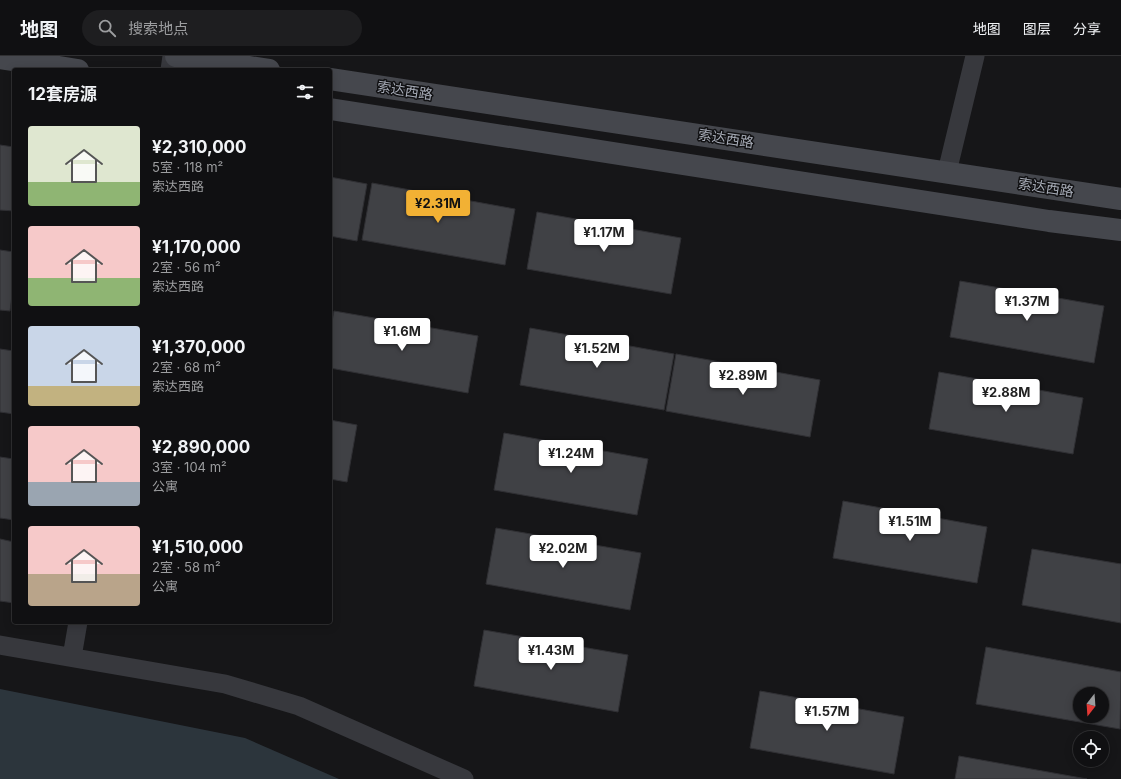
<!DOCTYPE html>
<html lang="zh">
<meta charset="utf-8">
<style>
body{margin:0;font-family:Inter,"Noto Sans SC",sans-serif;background:#1e1e20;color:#f1f3f6;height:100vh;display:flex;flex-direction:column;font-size:15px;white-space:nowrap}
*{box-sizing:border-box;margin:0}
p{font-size:13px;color:#9c9d9f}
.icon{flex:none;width:22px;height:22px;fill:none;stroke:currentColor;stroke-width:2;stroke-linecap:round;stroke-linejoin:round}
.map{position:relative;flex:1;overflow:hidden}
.details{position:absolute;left:12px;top:12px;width:320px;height:556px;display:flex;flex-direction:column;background:#101012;border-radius:4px;box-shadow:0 2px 10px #0003,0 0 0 1px #303032}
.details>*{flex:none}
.needle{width:26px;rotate:197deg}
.controls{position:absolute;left:1073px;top:631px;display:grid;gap:8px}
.controls a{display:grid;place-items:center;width:36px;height:36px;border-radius:50%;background:#101012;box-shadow:0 2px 10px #0003,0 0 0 1px #303032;font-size:20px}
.price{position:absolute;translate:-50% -34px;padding:0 9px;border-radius:4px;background:#fff;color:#222;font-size:13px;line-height:26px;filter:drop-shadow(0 1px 2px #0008)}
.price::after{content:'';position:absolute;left:50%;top:24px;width:12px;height:9px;margin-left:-6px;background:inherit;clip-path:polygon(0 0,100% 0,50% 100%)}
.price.current{background:#f2b134;color:#111}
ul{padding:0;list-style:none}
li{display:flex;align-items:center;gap:12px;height:100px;padding:0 16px}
li span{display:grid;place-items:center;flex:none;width:112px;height:80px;border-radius:4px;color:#555}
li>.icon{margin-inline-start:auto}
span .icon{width:48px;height:48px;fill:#fffc;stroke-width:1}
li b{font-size:17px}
h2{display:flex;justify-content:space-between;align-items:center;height:48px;padding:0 16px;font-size:17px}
header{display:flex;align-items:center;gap:24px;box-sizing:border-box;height:56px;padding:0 20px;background:#101012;border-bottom:1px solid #303032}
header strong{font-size:19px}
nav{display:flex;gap:22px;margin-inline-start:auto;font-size:14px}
.search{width:280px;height:36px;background:#1e1e20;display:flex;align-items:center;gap:10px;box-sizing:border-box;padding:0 14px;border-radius:22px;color:#9c9d9f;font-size:15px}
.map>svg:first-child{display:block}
.water{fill:#2c353c}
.building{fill:#404145;stroke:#303034;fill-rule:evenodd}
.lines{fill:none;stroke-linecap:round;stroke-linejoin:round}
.street{stroke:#37383d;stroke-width:19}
.secondary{stroke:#45474d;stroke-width:22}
.labels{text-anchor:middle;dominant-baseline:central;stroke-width:3;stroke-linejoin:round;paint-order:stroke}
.street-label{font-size:14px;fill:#a8adb8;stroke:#111113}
</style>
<header>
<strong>地图</strong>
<div class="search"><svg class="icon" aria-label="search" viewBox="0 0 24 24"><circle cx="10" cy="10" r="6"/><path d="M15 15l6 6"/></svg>搜索地点</div>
<nav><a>地图</a><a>图层</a><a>分享</a></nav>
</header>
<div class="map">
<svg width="1121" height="723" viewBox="0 0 1121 723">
<rect width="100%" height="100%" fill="#161618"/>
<!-- water -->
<path class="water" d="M0,633L245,682L339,723H0Z"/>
<!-- building -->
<path class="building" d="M0,89L14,91V155L0,154Z
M330,121L367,128L357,185L330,180Z
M372,127L515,153L505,209L362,184Z
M537,156L681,182L671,238L527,213Z
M0,194L14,196V224L10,255L0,254Z
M960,225L1104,250L1094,307L950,281Z
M334,255L478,280L468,337L330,312V276Z
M530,272L674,298L664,354L520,329Z
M0,293L14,295V358L0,356Z
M676,298L820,324L810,381L666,355Z
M939,316L1083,342L1073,398L929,373Z
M330,364L357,369L347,426L330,423Z
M504,377L648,403L637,459L494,434Z
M0,401L14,403V464L0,462Z
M843,445L987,471L977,527L833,502Z
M496,472L641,497L630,554L486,528Z
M0,483L14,486V547L0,545Z
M1032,493L1121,508V567L1022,549Z
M484,574L628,599L618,656L474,630Z
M986,591L1121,616L1120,673L976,648ZM1080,638H1102V660H1080Z
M760,635L904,661L894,718L750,692Z
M959,700L1087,723H955Z"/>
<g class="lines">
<!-- street -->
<path class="street" d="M170,14L172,0
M947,116L975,0
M0,589L225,628L299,650L464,723
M72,601L78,566"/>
<!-- secondary -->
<path class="secondary" d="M176,0L269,14
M0,2L78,14
M330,23L1121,143
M330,53L1049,165L1121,174"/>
</g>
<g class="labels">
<!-- street labels -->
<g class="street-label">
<text transform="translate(405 34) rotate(9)">索达西路</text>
<text transform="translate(726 82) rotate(9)">索达西路</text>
<text transform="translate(1046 131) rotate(9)">索达西路</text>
</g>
</g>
</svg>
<div class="controls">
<a><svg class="needle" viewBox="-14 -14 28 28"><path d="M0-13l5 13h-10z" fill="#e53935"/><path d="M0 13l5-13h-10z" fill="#9c9d9f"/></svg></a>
<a><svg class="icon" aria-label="locate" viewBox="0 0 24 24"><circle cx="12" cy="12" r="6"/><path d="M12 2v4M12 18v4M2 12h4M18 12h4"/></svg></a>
</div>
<b class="price current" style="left:438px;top:168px">¥2.31M</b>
<b class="price" style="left:604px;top:197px">¥1.17M</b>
<b class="price" style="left:1027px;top:266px">¥1.37M</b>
<b class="price" style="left:402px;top:296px">¥1.6M</b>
<b class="price" style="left:597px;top:313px">¥1.52M</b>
<b class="price" style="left:743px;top:340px">¥2.89M</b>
<b class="price" style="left:1006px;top:357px">¥2.88M</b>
<b class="price" style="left:571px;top:418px">¥1.24M</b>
<b class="price" style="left:910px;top:486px">¥1.51M</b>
<b class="price" style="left:563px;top:513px">¥2.02M</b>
<b class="price" style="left:551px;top:615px">¥1.43M</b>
<b class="price" style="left:827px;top:676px">¥1.57M</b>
<section class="details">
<h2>12套房源<svg class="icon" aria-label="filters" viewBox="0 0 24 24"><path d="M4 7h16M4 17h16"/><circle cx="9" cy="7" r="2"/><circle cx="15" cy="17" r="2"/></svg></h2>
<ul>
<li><span style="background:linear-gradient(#dfe7d0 70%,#8fb573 0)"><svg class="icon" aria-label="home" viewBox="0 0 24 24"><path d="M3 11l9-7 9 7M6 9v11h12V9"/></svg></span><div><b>¥2,310,000</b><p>5室 · 118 m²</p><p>索达西路</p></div></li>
<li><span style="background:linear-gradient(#f6c9c9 65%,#8fb573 0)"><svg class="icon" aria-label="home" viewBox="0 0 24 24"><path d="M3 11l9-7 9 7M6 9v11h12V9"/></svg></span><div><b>¥1,170,000</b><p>2室 · 56 m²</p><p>索达西路</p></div></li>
<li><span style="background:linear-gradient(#c9d6e8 75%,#c2b280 0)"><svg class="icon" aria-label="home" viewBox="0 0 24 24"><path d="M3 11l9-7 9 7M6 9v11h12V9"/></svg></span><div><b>¥1,370,000</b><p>2室 · 68 m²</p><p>索达西路</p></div></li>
<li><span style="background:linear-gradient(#f6c9c9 70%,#9aa5b1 0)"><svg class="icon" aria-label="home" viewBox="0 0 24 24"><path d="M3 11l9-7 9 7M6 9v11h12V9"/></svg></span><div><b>¥2,890,000</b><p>3室 · 104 m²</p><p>公寓</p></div></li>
<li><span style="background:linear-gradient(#f6c9c9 60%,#b9a48a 0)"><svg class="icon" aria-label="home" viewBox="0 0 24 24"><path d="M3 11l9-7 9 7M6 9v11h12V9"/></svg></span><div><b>¥1,510,000</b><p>2室 · 58 m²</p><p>公寓</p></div></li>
</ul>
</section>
</div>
